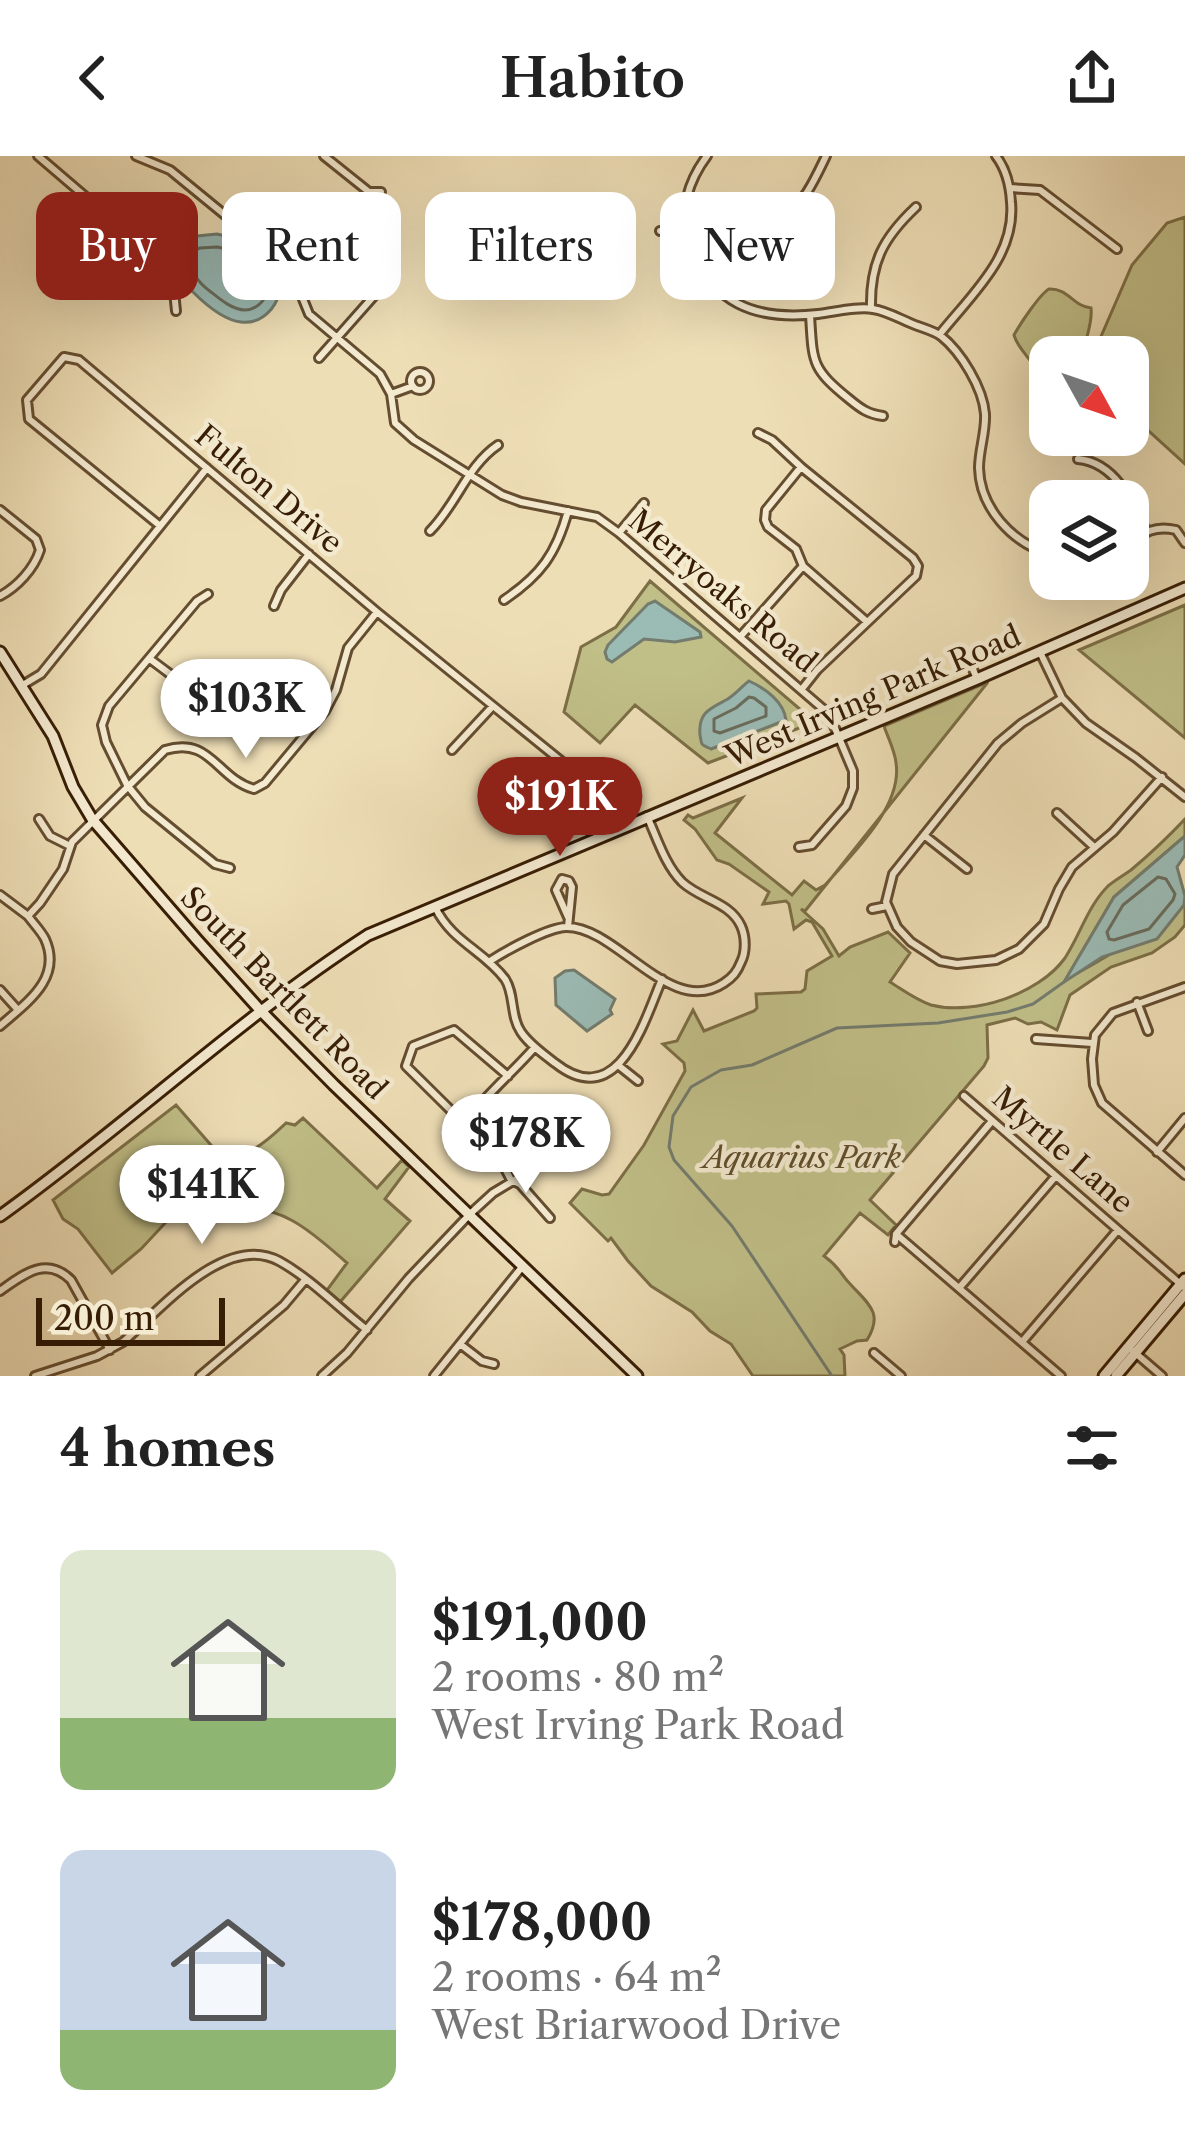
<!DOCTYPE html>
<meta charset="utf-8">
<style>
body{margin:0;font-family:"Libre Caslon Text",serif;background:#f6f6f6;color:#222;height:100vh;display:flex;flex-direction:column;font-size:45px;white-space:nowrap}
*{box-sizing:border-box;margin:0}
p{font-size:39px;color:#767676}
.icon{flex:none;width:66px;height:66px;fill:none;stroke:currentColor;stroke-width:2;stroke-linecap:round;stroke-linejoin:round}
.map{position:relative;height:1220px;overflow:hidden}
.drawer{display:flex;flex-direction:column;background:#fff;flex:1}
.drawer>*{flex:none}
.banner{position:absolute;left:36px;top:36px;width:1113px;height:108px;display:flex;gap:24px}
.needle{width:78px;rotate:130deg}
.fabs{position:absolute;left:1029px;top:180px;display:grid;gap:24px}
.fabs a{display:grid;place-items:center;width:120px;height:120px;border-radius:24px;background:#fff;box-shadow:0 12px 48px #0002;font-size:60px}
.scale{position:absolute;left:36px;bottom:30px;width:189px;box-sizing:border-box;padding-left:12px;border:6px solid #371d04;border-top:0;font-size:33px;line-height:42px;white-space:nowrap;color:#371d04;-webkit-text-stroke:9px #f4ead0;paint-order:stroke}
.price{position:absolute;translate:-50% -102px;padding:0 27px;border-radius:42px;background:#fff;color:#222;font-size:39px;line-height:78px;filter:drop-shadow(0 3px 6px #0008)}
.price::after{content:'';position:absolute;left:50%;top:72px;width:36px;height:27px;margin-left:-18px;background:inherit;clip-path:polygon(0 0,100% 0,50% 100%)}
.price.active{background:#8f2418;color:#fff}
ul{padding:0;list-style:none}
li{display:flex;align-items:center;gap:36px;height:300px;padding:0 60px}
li span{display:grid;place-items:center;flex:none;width:336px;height:240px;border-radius:24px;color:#555}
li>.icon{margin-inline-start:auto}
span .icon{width:144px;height:144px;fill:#fffc;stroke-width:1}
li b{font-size:51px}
h2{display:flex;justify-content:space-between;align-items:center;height:144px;padding:0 60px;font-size:51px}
.tag{padding:0 42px;border-radius:24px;background:#fff;box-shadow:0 12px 48px #0002;font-size:42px;line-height:108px}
.tag.active{background:#8f2418;color:#fff}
header{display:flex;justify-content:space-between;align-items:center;height:156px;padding:0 60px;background:#fff;font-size:54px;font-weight:600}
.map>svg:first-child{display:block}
.green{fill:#c1bf88;stroke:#7c6e46;stroke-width:3}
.water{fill:#9bbbb5;stroke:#737c6e;stroke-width:3}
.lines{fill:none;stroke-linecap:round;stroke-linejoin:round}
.shore{stroke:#696c5c;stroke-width:3}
.stream{stroke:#737c6e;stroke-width:3}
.street-casing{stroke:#654d30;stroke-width:12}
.secondary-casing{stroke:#371d04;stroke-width:15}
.street{stroke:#f4ead0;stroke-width:6}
.secondary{stroke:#f4ead0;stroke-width:9}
.labels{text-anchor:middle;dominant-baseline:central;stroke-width:9;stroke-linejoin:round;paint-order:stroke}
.street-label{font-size:30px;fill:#371d04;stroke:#f4ead0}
.park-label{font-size:30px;font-style:italic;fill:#604e2c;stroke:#f4ead0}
</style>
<header><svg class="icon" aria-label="back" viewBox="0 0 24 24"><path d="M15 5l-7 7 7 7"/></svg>Habito<svg class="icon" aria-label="share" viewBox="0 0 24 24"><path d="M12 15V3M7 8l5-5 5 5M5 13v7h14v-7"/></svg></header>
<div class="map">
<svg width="1185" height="1220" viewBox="0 0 1185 1220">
<rect width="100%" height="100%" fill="#eedeb6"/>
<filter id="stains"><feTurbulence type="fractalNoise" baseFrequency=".00167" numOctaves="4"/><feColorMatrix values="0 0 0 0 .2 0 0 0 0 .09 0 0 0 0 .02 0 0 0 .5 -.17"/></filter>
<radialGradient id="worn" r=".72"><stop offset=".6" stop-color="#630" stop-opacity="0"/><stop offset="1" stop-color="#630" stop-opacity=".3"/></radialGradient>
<!-- green -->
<path class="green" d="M1185,61V308L1128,256V201H1096V192L1132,109L1167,67Z
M1049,133C1068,132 1073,150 1091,152C1093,169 1084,184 1083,201H1050V247L1046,248C1038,237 1041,230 1037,217C1032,202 1018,194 1014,179C1020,168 1040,138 1049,133Z
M650,425L815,566L708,607L635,549L600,587L564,556L581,491L616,471Z
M1185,449V582L1079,494Z
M988,526L805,755L801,753L823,773L839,800L850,791L888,776L910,797L890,826C903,834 916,844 931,849C974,860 1039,838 1065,802C1080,779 1088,750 1108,730C1115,724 1124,719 1131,714C1150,698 1168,681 1185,663V680L1114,741L1066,823C1107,802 1146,776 1184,749L1185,744V769L1175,781L1152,797L1111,811L1070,839L1057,874L1041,866L1028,868L1015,862L987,869L988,902L984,910L870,1044L896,1069L888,1079L860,1057L824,1100C841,1112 839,1117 852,1130C870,1149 883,1158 867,1184L857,1185L840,1193L844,1199L845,1220H753L731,1188L710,1175L692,1156L651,1130L628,1105L611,1082L608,1085L570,1047L582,1033L602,1039L609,1038L644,989L685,915L684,907L663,888L677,885L693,854L704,875L754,855L757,852L756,838L801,836L805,833L807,815L832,800L812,766L806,764L794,773L789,748L786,745L763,748L769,736L729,708L717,704L695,673L684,664L688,659L693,662L742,642L715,677L792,739L804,725L816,734L825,729C851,699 903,651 896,607C895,595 888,582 884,570Z
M176,949L217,996C243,1009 269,983 286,967L295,969L303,962L377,1032L402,1004L409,1011L385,1043L410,1065L340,1146L327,1134L347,1107C316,1080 281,1045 236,1055C223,1058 210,1063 198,1067L180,1051L141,1093L112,1117L78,1073L63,1063L53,1044Z"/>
<!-- water -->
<path class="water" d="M217,78C235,82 255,87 269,99C295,122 275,170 241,166C223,164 205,148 193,136C180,123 172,104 180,86L197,80Z
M655,445L700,476L701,481L675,486L644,483L612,506L607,503L605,496L608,489L648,448Z
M749,525C765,532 784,546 786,564L711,593C701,588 702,591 700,579C698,557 709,553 726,544C735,539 741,531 749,525Z
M1185,680V699L1177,711L1185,740L1184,749L1157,783L1102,801L1064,826L1114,741Z
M574,814L615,843L610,854L612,858L587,875L556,849L555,822L565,815Z"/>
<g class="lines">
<!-- shore -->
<path class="shore" d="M217,91C232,94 251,98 262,109C276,124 267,153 245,154C233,154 221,144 211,136C197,126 188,114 190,96L200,92Z
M749,541L754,542L766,551V560L720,577L714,575V563L736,552Z
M1158,721L1166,723L1175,738L1173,744L1149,773L1114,784L1109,783L1107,776L1123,749Z"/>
<!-- stream -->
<path class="stream" d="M832,1220L732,1070L674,1004L669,991L673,960L691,931L721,914L752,909L837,872L938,867L1007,856L1033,848L1064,826"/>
<defs>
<path id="street" d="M38,0L163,107L173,125L176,155
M136,0L170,14L231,64L274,89L286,101L309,158L380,218L391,238L395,267L414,284L502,339L521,346L597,361L619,377L829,558L853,615V632L846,650L812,689L799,691
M324,0L369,36H381
M707,0C689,24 678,56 689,85C711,148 755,165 818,158C835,156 857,150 873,153C887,155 902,164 915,169C923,172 934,175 941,180C961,196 983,232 985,258C986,276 979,294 979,312C980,352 1012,387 1050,398
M1010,32L1040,34L1117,93
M782,63C804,48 815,23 826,0
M660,75L684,72
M871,152C870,107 883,82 916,51
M810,159C813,207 811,212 849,243C861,253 868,258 883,260
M940,178C972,138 1016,100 1011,46C1010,29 1006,13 996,0
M319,202L381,132
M411 225a9 9 0 1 1 18 0a9 9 0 1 1-18 0Z
M391,238L413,230
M758,277L772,284L801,311L913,402L918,410L916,420L817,514L802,533
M1078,303C1114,306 1133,345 1146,375
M801,311L766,354L765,364L768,371L796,393L803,410L866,465
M0,354L36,383L40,394C34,413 17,431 0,440
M159,369L29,263L27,244L64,201L79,204L377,456L571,613L591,635L610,675
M430,375C457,348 467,310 498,289
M619,377L644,347
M1128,389C1144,376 1155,369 1176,374L1185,387
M208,438L197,445L109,550L102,569L106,586L127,629L145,651L215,708L230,712
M504,444C541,419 556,398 568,355
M274,450L281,434L309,398
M740,481L803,410
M958,493L967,499L977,523
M1040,496L1062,542L1086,567L1136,602L1185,641
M150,503L170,518
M21,530L41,518L207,312
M1062,542L1022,567L998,587L893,718L886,746L897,771L911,786L940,805L957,808L996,804L1019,793L1044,768L1059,733L1072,711L1113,676L1162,621
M276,551L305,578
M452,594L492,551
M513,648L540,645L579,621
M1057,657L1094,691
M39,663L50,680L70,690
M924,679L967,713
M0,739L28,760L40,747L63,713L72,686L165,594C211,580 216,622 254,633L265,627L325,555L336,534L348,492L377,456
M435,751C452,786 483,794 505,823C515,838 510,860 521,876C529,888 543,898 555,907C618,957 644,866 662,823
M872,753L887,750
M568,761L556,734L562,723L569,725L572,731L568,771
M490,805C507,794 547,772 566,771C617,770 670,863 724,827C733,821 737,816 741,806C746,796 746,781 741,770C730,746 700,743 682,726C665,709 657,682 647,660
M1185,831L1113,857L1095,879L1092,903L1094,929L1102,947L1185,1019
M0,834L18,854
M1137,846L1148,875
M0,870C26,847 63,823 45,783C41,775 33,767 28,760
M1036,883L1092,887
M618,909L638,925
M508,920L454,874L413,890L406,910L500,1003L511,1024L520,1028L550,1062
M964,940L1185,1132
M465,966C486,939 512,917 535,891
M1157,996L1185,962
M896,1078L1061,1220
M895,1086L896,1078L992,965
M960,1131L1055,1021
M0,1135C23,1119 46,1099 71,1124L110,1194
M1022,1186L1117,1075
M460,1188L482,1205L494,1208
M1133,1195L1162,1220
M874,1197L901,1220
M35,1220L97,1200L123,1186C160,1154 225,1076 279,1105C310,1122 339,1152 367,1174
M200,1220L284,1149L305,1124
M322,1220L347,1197L409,1122L470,1058L493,1037L531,1014L552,992L567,990
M434,1220L522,1111"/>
<path id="secondary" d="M0,496L53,580L73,631L92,663L197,784L260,854L334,929L637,1220
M0,1060C126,970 238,863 368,779L977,523L1185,432
M1104,1220L1185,1123
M1116,1220L1185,1138"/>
</defs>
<!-- street casing -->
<use href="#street" class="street-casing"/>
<!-- secondary casing -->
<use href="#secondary" class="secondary-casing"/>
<!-- street -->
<use href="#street" class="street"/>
<!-- secondary -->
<use href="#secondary" class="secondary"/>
</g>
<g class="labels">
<!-- street labels -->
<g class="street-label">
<text transform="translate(269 333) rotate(40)">Fulton Drive</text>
<text transform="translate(723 435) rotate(40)">Merryoaks Road</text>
<text transform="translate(873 540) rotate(-23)">West Irving Park Road</text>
<text transform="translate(284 837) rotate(46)">South Bartlett Road</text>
<text transform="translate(1063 994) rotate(41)">Myrtle Lane</text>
</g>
<!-- park labels -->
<g class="park-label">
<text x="802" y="1001">Aquarius Park</text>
</g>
</g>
<rect width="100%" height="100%" filter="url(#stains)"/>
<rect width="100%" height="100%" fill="url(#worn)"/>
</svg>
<div class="fabs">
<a><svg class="needle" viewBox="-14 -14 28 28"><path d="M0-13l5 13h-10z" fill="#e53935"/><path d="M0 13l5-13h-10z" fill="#767676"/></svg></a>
<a><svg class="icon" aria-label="layers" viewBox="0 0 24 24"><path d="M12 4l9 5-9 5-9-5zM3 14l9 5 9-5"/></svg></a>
</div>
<div class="scale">200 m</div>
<b class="price" style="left:246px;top:605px">$103K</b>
<b class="price active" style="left:560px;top:703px">$191K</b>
<b class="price" style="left:526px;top:1040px">$178K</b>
<b class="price" style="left:202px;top:1091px">$141K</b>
<div class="banner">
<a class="tag active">Buy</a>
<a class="tag">Rent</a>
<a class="tag">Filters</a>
<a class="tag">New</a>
</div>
</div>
<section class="drawer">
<h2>4 homes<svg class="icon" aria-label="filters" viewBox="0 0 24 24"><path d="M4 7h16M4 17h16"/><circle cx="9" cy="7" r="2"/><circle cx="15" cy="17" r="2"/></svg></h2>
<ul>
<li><span style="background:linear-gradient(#dfe7d0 70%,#8fb573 0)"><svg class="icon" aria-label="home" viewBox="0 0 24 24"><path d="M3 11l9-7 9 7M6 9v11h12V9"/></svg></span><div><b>$191,000</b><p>2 rooms · 80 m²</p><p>West Irving Park Road</p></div></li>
<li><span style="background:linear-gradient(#c9d6e8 75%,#8fb573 0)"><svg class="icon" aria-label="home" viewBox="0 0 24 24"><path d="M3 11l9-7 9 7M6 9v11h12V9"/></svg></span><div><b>$178,000</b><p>2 rooms · 64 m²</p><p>West Briarwood Drive</p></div></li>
</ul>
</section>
